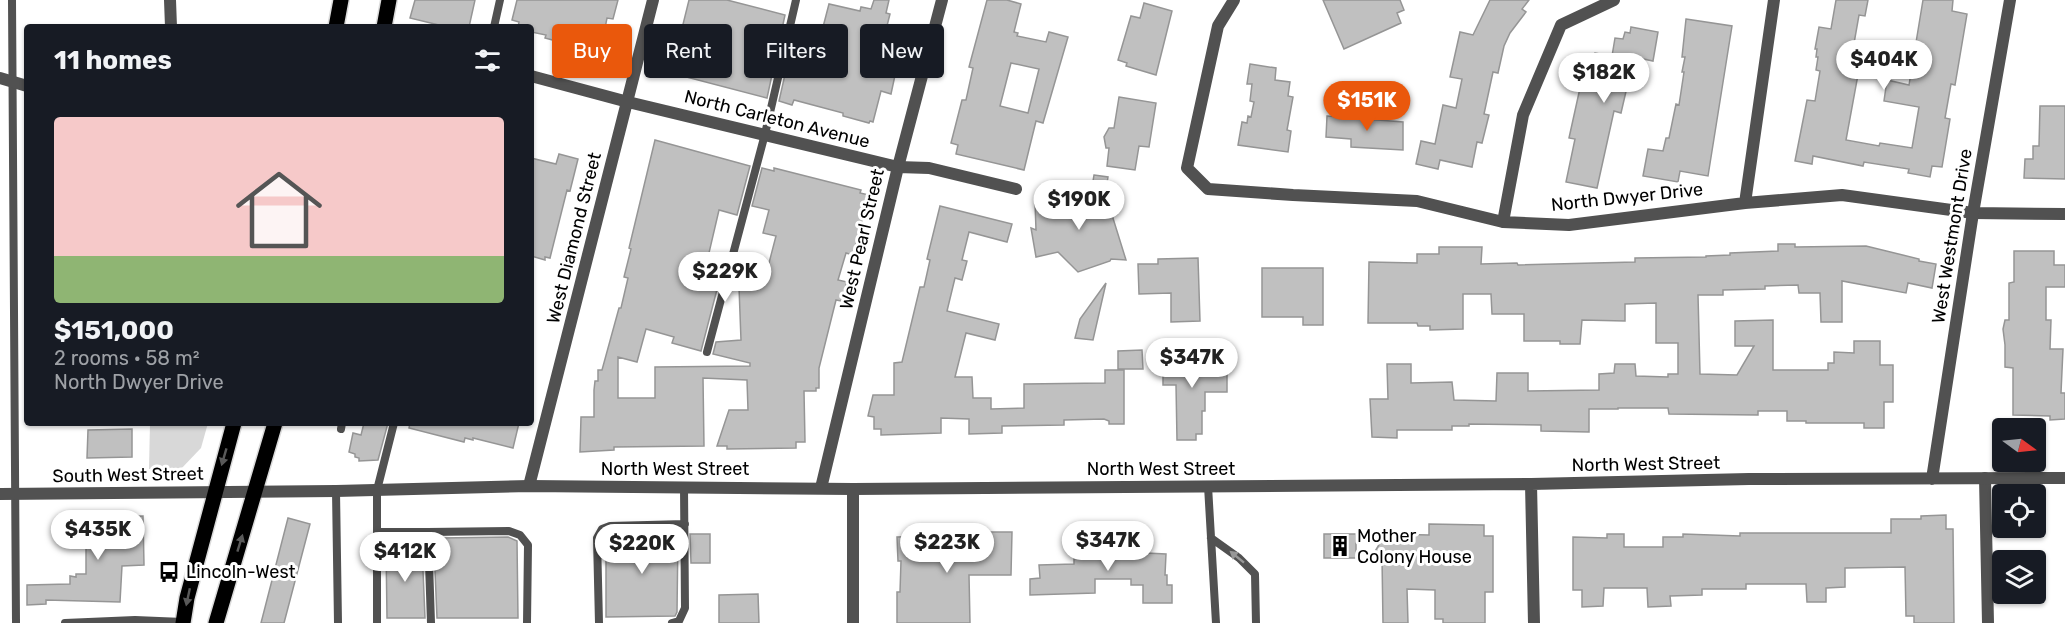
<!DOCTYPE html>
<meta charset="utf-8">
<style>
body{margin:0;font-family:Rubik,sans-serif;background:#242831;color:#f1f3f6;height:100vh;display:flex;flex-direction:column;font-size:22px;white-space:nowrap}
*{box-sizing:border-box;margin:0}
p{font-size:20px;color:#9ea1a6}
.icon{flex:none;width:33px;height:33px;fill:none;stroke:currentColor;stroke-width:2;stroke-linecap:round;stroke-linejoin:round}
.map{position:relative;flex:1;overflow:hidden}
.panel{position:absolute;left:24px;top:24px;width:510px;height:402px;display:flex;flex-direction:column;background:#171b24;border-radius:6px;box-shadow:0 2px 4px #0004}
.panel>*{flex:none}
.banner{position:absolute;left:552px;top:24px;width:570px;height:54px;display:flex;gap:12px}
.needle{width:39px;rotate:105deg}
.tools{position:absolute;left:1992px;top:418px;display:grid;gap:12px}
.tools a{display:grid;place-items:center;width:54px;height:54px;border-radius:6px;background:#171b24;box-shadow:0 2px 4px #0004;font-size:30px}
.price{position:absolute;translate:-50% -51px;padding:0 14px;border-radius:21px;background:#fff;color:#222;font-size:20px;line-height:39px;filter:drop-shadow(0 2px 3px #0008)}
.price::after{content:'';position:absolute;left:50%;top:36px;width:18px;height:14px;margin-left:-9px;background:inherit;clip-path:polygon(0 0,100% 0,50% 100%)}
.price.active{background:#ea580c;color:#fff}
ul{padding:0;list-style:none}
li{display:grid;align-content:center;gap:12px;height:318px;padding:0 30px}
li+li{border-top:2px solid #363941}
li span{display:grid;place-items:center;height:186px;border-radius:6px;color:#555}
li>.icon{margin-inline-start:auto}
span .icon{width:108px;height:108px;fill:#fffc;stroke-width:1}
li b{font-size:26px}
h2{display:flex;justify-content:space-between;align-items:center;height:72px;padding:0 30px;font-size:26px}
.chip{padding:0 21px;border-radius:6px;background:#171b24;box-shadow:0 2px 4px #0004;font-size:21px;line-height:54px}
.chip.active{background:#ea580c;color:#fff}
.map>svg:first-child{display:block}
.green{fill:#d8d8d8}
.building{fill:#c0c0c0;stroke:#959595;stroke-width:1.5;fill-rule:evenodd}
.lines{fill:none;stroke-linecap:round;stroke-linejoin:round}
.primary-casing{stroke:#dbdbdb;stroke-width:18}
.service{stroke:#515151;stroke-width:8}
.minor{stroke:#515151;stroke-width:12}
.tertiary{stroke:#515151;stroke-width:12}
.primary{stroke:#000;stroke-width:15}
.oneway{fill:#595959}
.oneway2{fill:#979797}
.labels{text-anchor:middle;dominant-baseline:central;stroke-width:6;stroke-linejoin:round;paint-order:stroke}
.street-label{font-size:18px;fill:#000;stroke:#fff}
.poi-label{font-size:18px;fill:#000;stroke:#fff;text-anchor:start}
</style>
<div class="map">
<svg width="2065" height="623" viewBox="0 0 2065 623">
<rect width="100%" height="100%" fill="#fff"/>
<!-- green -->
<path class="green" d="M150,423H208L201,448L179,471L149,469Z"/>
<!-- building -->
<path class="building" d="M415,0H475L469,27H447L410,18Z
M517,0H618L613,19L607,18L600,53L545,38L546,35L531,32V27H518L519,22L512,20Z
M689,0H727L785,15L767,98L671,73Z
M874,0H889L886,13L890,14L878,61L897,66L891,94L881,91L873,122L870,121L869,123L843,116V113L794,100L792,105L779,101L791,48L816,54L829,4L860,11L861,7L871,9Z
M987,0H1007L1021,4L1014,32L1018,33L1017,36L1046,42L1049,32L1068,37L1043,123L1036,121L1024,170L956,154L958,145L951,143L962,100H966L973,68L969,67ZM1011,63L1039,69L1028,113L1000,106Z
M1323,0H1400L1404,10L1397,13L1401,23L1344,49Z
M1490,0H1529L1522,9L1526,12L1510,33L1504,46L1498,73L1493,72L1484,114L1489,115L1482,143L1477,142L1472,167L1440,160L1438,169L1416,164L1421,141L1435,144L1443,105L1456,108L1462,79L1450,77L1460,32L1473,35Z
M1836,0H1868L1865,16L1859,15L1853,49L1854,52L1862,53L1846,140L1879,146L1880,143L1912,148L1919,107L1884,101L1887,80L1909,85L1923,0H1953L1952,11L1967,14L1955,85L1951,84L1945,118L1950,119L1942,167L1932,166L1930,177L1908,173L1909,169L1864,162L1863,166L1813,156L1812,164L1795,161L1807,100L1815,101L1820,71L1816,70L1818,57H1816L1817,49H1815L1819,27L1831,29Z
M1144,3L1172,11L1156,75L1126,66L1127,63L1118,60L1131,16L1140,18Z
M1686,19L1732,26L1708,176L1680,171L1678,182L1643,176L1648,149L1663,151L1666,138H1669L1676,104L1679,105L1684,72H1682L1685,57H1682Z
M1631,27L1658,32L1653,61L1634,57L1621,113L1614,111L1597,188L1566,182L1575,139L1569,138L1582,79L1590,81L1595,53L1612,56L1615,38L1623,39L1625,32L1630,33Z
M1250,64L1276,68L1275,80L1290,82L1288,96L1293,97L1287,130L1291,131L1288,152L1238,145L1242,122L1247,123L1248,116L1251,117L1254,102L1250,101L1252,84H1247Z
M1119,97L1156,103L1149,147L1139,146L1135,170L1107,166L1109,148H1106L1104,137L1109,128H1114Z
M2040,106H2065V179L2024,178L2025,159H2033V146H2039Z
M1327,116L1403,122V150L1351,147V139L1326,137Z
M655,140L750,166L737,215L719,210L705,270L721,274L701,351L672,343L674,337L646,329L637,362L618,357V398H655V367L750,366V363L713,354L716,342L741,340L739,287L749,290L756,260L769,263L776,236L763,233L769,210L752,206L762,168L774,171V168L861,190L860,193L869,195L853,255L846,253L838,280L847,282L841,301L836,300L819,368V388H816V391H804L805,442H796V448L727,449V446H717L729,410H748L747,380L703,378L704,446L614,447V450L580,452L581,417H594V390L595,381H598V370H602L619,308H621L628,278L624,277L631,249L629,248Z
M559,154L578,159L570,191L567,190L550,258L545,257V260L531,256V158L556,164Z
M1094,175L1108,177L1103,209L1112,215L1126,260L1111,259L1110,261L1078,272L1058,252L1036,257L1031,228L1036,230L1035,202L1056,200L1057,215L1089,206Z
M940,206L1012,224L1007,242L969,232L962,260L967,261L962,280L955,278L947,311L999,324L995,340L966,333L955,377H972L973,398H991V409L1024,408V384L1105,383V370H1124V424H1109V421L1104,419L1064,420V425L1002,426V433L969,434V419L941,418V433L881,435V429H874V417L868,416L873,395H894V363L902,362L920,287H924L930,260L927,259Z
M1778,244H1795V247L1866,246L1919,259V261L1936,264L1932,288L1908,283L1906,293L1842,281V322H1821L1820,293H1799L1798,285L1765,286V289L1723,290V295H1698L1700,374L1737,375L1754,346H1735V321L1773,320V370H1828V363H1834V352L1854,353V341H1880V365H1893V402H1884V428H1864V423H1806V421H1787V411H1758V415L1669,414L1668,408H1618V409H1589V432L1541,431V425L1469,424V426H1452V430H1397V438L1372,437L1370,399H1388L1387,364H1411V383L1452,382L1454,400L1496,401L1497,373H1528V391L1599,390V374L1614,373L1615,364H1635L1636,376L1668,377V374H1678V343H1656V303L1625,304V321L1582,320L1580,344H1560V341H1524V314H1492L1491,294H1463V329L1430,330V326H1418L1417,323H1368L1369,262L1417,263V254H1439V247H1482L1481,264L1517,263L1518,265L1635,262V258L1706,257V256L1730,255V253L1778,251Z
M2014,251H2054V265H2065V287H2046V320H2051L2050,349H2063L2061,393H2065V419L2050,420V416L2013,415V368L2005,367V345L2003,329L2005,320H2009V283L2014,282Z
M1198,258L1200,321L1171,322V293L1139,294L1138,264H1158V259Z
M1262,268H1323V325H1303V317H1262Z
M1106,283L1093,340L1075,338L1080,319Z
M1172,348H1203V369H1227V392H1205V411H1202V434H1196V440H1177L1176,385H1163V364H1172Z
M1142,350L1143,369H1118V351Z
M364,423H388L378,460L359,461V458L355,457V454L349,452L353,433L361,435Z
M410,423H519L513,448L473,438V440L465,438L464,442L409,428Z
M132,429V457L87,458L88,430Z
M1946,515V529H1953L1954,623H1914V616H1906L1905,567L1845,568V587L1826,588V602H1807L1806,584H1746V589H1702V595L1670,596L1671,606L1648,607L1647,588H1604L1603,606L1582,607V590H1573V537L1607,538V534H1624V547H1663V537H1683V534L1740,536V533H1891V519H1921V516Z
M143,516L144,565L122,566L120,602L46,600V604L27,605V585L70,584V576L76,577V574H86V540H73L72,517Z
M288,518L310,524L284,623H261Z
M1429,524L1484,525V536H1493V592H1485V623H1443V619H1435V590L1407,589L1408,623H1383L1382,558H1371L1383,538L1388,534L1429,535Z
M982,532H1012L1011,575H969L970,623H897V592H900L901,561H898L897,537L982,535Z
M606,534H678L677,612L675,616L606,617Z
M690,534H710V563H691Z
M1324,534H1356V558H1324Z
M508,537L517,541L518,618H437L434,547L441,546V538Z
M1120,540H1147L1146,553L1166,554L1165,575H1167V585H1172V603H1143V585H1131V579H1095V593L1030,595V579L1040,578L1039,565L1074,564V550L1120,549Z
M386,547H422L425,618H387Z
M758,594L759,623H719V595Z"/>
<g class="lines">
<defs>
<path id="primary" d="M336,27L341,0
M384,27L389,0
M183,623L187,598L234,423
M216,623L275,423"/>
</defs>
<!-- primary casing -->
<use href="#primary" class="primary-casing"/>
<!-- service -->
<path class="service" d="M12,0L16,623
M494,27L500,0
M707,352L765,134L796,0
M341,429L342,423
M1208,486L1216,623
M336,491L338,623
M377,532H428L431,623
M428,532L509,531L520,535L528,545L527,623
M1211,538L1239,558L1255,574L1256,623
M65,623L135,620L183,622
M377,623V490L394,423
M599,623L597,538L602,529L610,526L685,524
M672,623L679,621L685,608L684,487"/>
<!-- minor -->
<path class="minor" d="M170,0L171,27
M1234,0L1218,26L1187,168L1208,189L1293,195L1417,201L1503,222L1569,225L1745,203L1842,195L1973,213L2065,214
M531,76L628,102L898,167L929,168L1016,189
M0,78L27,86
M1745,203L1774,0
M1503,222L1523,115L1561,25L1614,0
M1985,478L1988,623
M529,486L653,0
M821,488L898,167L942,0
M853,489V623"/>
<!-- tertiary -->
<path class="tertiary" d="M1932,479L1973,213L2010,0
M1531,484L1534,623
M0,494L336,491L529,486L853,489L1531,484L1749,479L2065,478"/>
<!-- primary -->
<use href="#primary" class="primary"/>
</g>
<!-- one-way arrows -->
<defs><path id="oneway-solid" d="M-6-.8H1V-3.2L6.5 0L1 3.2V.8H-6Z" transform="scale(1.5)"/></defs>
<g class="oneway">
<use href="#oneway-solid" transform="translate(224 457) rotate(106)"/>
<use href="#oneway-solid" transform="translate(240 543) rotate(-73)"/>
<use href="#oneway-solid" transform="translate(188 597) rotate(102)"/>
</g>
<use class="oneway2" href="#oneway-solid" transform="translate(1237 557) rotate(-141)"/>
<!-- icons -->
<defs>
<symbol id="building-bare" viewBox="-9 -9 18 18"><path d="M-4-6H4V6H1V3H-1V6H-4ZM-2.5-4.3h1.7v1.8h-1.7ZM.8-4.3h1.7v1.8H.8ZM-2.5-1h1.7V.8h-1.7ZM.8-1h1.7V.8H.8Z" fill="#000" stroke="#fff" stroke-width="2.5" paint-order="stroke"/></symbol>
<symbol id="bus-bare" viewBox="-9 -9 18 18"><path d="M-5-6H5V4H4V6H2V4H-2V6H-4V4H-5ZM-3.5-4V0h7V-4ZM-3.5 1.2v1.5H-2V1.2ZM2 1.2v1.5H3.5V1.2Z" fill="#000" stroke="#fff" stroke-width="2.5" paint-order="stroke"/></symbol>
</defs>
<g fill-rule="evenodd">
<use href="#building-bare" x="1325" y="531" width="30" height="30"/>
<use href="#bus-bare" x="154" y="557" width="30" height="30"/>
</g>
<g class="labels">
<!-- street labels -->
<g class="street-label">
<text transform="translate(777 119) rotate(14)">North Carleton Avenue</text>
<text transform="translate(1627 197) rotate(-6)">North Dwyer Drive</text>
<text transform="translate(1952 236) rotate(-81)">West Westmont Drive</text>
<text transform="translate(574 238) rotate(-76)">West Diamond Street</text>
<text transform="translate(862 239) rotate(-77)">West Pearl Street</text>
<text transform="translate(1646 464) rotate(-1)">North West Street</text>
<text x="675" y="469">North West Street</text>
<text x="1161" y="469">North West Street</text>
<text transform="translate(128 475) rotate(-1)">South West Street</text>
</g>
<!-- poi labels -->
<g class="poi-label">
<text x="1357" y="536">Mother<tspan x="1357" dy="21">Colony House</tspan></text>
<text x="186" y="572">Lincoln-West</text>
</g>
</g>
</svg>
<div class="tools">
<a><svg class="needle" viewBox="-14 -14 28 28"><path d="M0-13l5 13h-10z" fill="#e53935"/><path d="M0 13l5-13h-10z" fill="#9ea1a6"/></svg></a>
<a><svg class="icon" aria-label="locate" viewBox="0 0 24 24"><circle cx="12" cy="12" r="6"/><path d="M12 2v4M12 18v4M2 12h4M18 12h4"/></svg></a>
<a><svg class="icon" aria-label="layers" viewBox="0 0 24 24"><path d="M12 4l9 5-9 5-9-5zM3 14l9 5 9-5"/></svg></a>
</div>
<b class="price" style="left:1884px;top:91px">$404K</b>
<b class="price" style="left:1604px;top:104px">$182K</b>
<b class="price active" style="left:1367px;top:132px">$151K</b>
<b class="price" style="left:1079px;top:231px">$190K</b>
<b class="price" style="left:725px;top:303px">$229K</b>
<b class="price" style="left:1192px;top:389px">$347K</b>
<b class="price" style="left:98px;top:561px">$435K</b>
<b class="price" style="left:1108px;top:572px">$347K</b>
<b class="price" style="left:947px;top:574px">$223K</b>
<b class="price" style="left:642px;top:575px">$220K</b>
<b class="price" style="left:405px;top:583px">$412K</b>
<div class="banner">
<a class="chip active">Buy</a>
<a class="chip">Rent</a>
<a class="chip">Filters</a>
<a class="chip">New</a>
</div>
<section class="panel">
<h2>11 homes<svg class="icon" aria-label="filters" viewBox="0 0 24 24"><path d="M4 7h16M4 17h16"/><circle cx="9" cy="7" r="2"/><circle cx="15" cy="17" r="2"/></svg></h2>
<ul>
<li><span style="background:linear-gradient(#f6c9c9 75%,#8fb573 0)"><svg class="icon" aria-label="home" viewBox="0 0 24 24"><path d="M3 11l9-7 9 7M6 9v11h12V9"/></svg></span><div><b>$151,000</b><p>2 rooms · 58 m²</p><p>North Dwyer Drive</p></div></li>
</ul>
</section>
</div>
